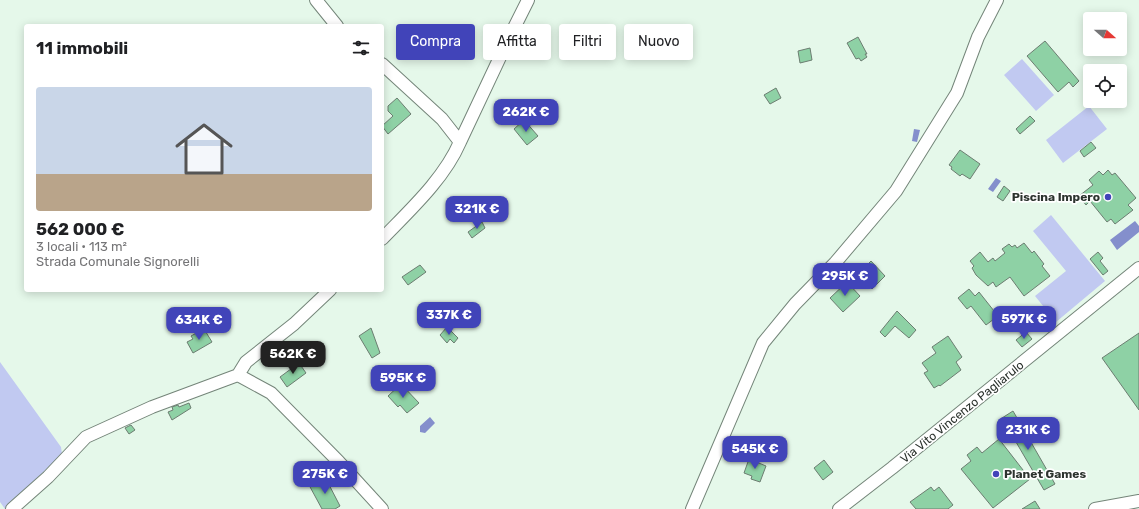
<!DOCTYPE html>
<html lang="it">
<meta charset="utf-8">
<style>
body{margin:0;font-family:Rubik,sans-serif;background:#f6f6f6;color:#202124;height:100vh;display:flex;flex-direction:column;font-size:15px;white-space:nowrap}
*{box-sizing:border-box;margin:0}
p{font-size:13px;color:#757577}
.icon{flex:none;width:22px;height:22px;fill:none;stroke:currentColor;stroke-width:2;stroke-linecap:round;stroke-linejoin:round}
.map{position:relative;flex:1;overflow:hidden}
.drawer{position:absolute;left:24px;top:24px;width:360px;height:268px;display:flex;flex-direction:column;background:#fff;border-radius:4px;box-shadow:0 2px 10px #0003}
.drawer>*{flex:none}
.banner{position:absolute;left:396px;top:24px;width:380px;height:36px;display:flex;gap:8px}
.needle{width:26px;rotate:111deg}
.tools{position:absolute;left:1083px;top:12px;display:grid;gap:8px}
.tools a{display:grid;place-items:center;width:44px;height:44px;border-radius:4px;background:#fff;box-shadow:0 2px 10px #0003;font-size:20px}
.price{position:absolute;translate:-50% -34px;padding:0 9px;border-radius:8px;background:#4144b9;color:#fff;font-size:13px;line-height:26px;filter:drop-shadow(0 1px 2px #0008)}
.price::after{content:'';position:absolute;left:50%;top:24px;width:12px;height:9px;margin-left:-6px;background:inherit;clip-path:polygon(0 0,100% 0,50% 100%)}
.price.active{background:#222;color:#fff}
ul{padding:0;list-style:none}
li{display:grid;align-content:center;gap:8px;height:212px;padding:0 12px}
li+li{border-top:1px solid #e0e0e0}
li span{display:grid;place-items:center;height:124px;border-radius:4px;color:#555}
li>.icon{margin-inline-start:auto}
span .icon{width:72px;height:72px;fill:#fffc;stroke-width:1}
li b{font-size:17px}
h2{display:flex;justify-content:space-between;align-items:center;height:48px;padding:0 12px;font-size:17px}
.pill{padding:0 14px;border-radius:4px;background:#fff;box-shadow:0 2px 10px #0003;font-size:14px;line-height:36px}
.pill.active{background:#4144b9;color:#fff}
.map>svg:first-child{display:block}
.green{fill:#c1c9f1}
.water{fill:#848fcc}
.building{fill:#8ed1a5;stroke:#6c7d71}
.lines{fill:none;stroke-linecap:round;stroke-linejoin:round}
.minor-casing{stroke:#748579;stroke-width:14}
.minor{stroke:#fff;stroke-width:12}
.poi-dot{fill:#4144b9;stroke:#fff;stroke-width:1.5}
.labels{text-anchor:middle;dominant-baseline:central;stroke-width:3.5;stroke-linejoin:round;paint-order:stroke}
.poi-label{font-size:12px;font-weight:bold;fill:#2c332e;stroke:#fff;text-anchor:end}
.street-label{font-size:12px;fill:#2c332e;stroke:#fff}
</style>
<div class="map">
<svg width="1139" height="509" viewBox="0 0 1139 509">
<rect width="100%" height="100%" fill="#e5f8ea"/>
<!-- green -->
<path class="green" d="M1022,59L1054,95L1036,111L1004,75Z
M1089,106L1107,129L1063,163L1046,140Z
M1051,215L1105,281L1056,322L1035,296L1066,271L1033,231Z
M0,362L61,447L62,454L5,509L0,502Z"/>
<!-- water -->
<path class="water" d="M914,129L920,130L917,142L912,141Z
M996,178L1001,181L993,192L988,189Z
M1135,221L1139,226V232L1117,250L1110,240Z
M1007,312H1010L1019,324L1013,329L1004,317Z
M430,417L435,423L425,433L420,432V426Z
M762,448L774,449L772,457L761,455Z"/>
<!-- building -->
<path class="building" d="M858,37L867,54H865L867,57L861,61L859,58L856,59L847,43Z
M1045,41L1079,81L1073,87L1069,82L1058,92L1027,56Z
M810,48L812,60L800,63L798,51Z
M776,88L781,98L770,104L764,95Z
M397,98L411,114L388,134L382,126L393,116L388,111V106Z
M1030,116L1035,121L1020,134L1016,129Z
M524,120L538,136L527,145L514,129Z
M1091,142L1096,148L1084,157L1080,151Z
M960,150L980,164L970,179L962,174L960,176L951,169L952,167L949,165Z
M1108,170L1112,175L1115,173L1136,198L1128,205L1133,210L1115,224L1111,219L1107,222L1090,201L1086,205L1079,196L1093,185L1089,180L1099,171L1103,175Z
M1004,186L1010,191L1003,201L997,197Z
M482,222L485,228L472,238L468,232Z
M1024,243L1032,253L1034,251L1044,264L1042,266L1050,276L1024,296L1010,277L996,287L993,282L988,286L976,275L972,268L974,266L970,261L980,252L988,262L993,258L995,261L1005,253L1002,249L1009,244L1012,247L1015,245L1017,248Z
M1098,252L1103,258L1100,261L1108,271L1103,275L1090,259Z
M871,261L885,276L872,289L865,282L867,280L860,272Z
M420,265L426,272L408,285L402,277Z
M847,282L860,296L843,312L830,298Z
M969,289L975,296L979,292L998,316L986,325L971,306L967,309L958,298Z
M897,311L916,330L909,338L895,326L885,337L880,332Z
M447,327L458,338L454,343L450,339L447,343L440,335Z
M371,328L380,353L372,358L359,336Z
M204,329L212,342L193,353L187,342L193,339L191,336Z
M1026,332L1032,339L1022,347L1016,340Z
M1139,333V410L1102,358Z
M948,336L962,357L956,362L961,370L940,386L939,385L934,388L924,373L928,371L922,363L936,353L932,347Z
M299,363L306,373L287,387L280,377Z
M401,384L419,403L407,413L400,405L398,407L388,396Z
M189,403L191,408L172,420L168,412L173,410L172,407L178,405L179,407Z
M1013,411L1055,484L1044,490L1002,418Z
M131,425L135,430L129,434L125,428Z
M999,439L1030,479L993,508L961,469L971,461L967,455L977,447L982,453Z
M749,459L766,466L760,482L751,479L752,476L744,473Z
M824,460L833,472L823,480L814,468Z
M325,477L340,506L335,509H322L309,485Z
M931,487L934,491L939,487L953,505L948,509H916L910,502Z
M1035,501L1040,509H1022Z"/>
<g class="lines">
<defs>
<path id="minor" d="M316,0L337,26
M382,64L442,119L460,142C444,179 410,210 382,239
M460,142L509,38L528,0
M238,375L246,362L294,324L330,290
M12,509L48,477L86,437L152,407L238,375L271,393L339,462L382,509
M692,509L763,343L795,304L835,263L896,191L957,93L978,37L997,0
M839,509L892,468L1139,268
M1095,509L1139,501"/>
</defs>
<!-- minor casing -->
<use href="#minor" class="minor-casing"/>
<!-- minor -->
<use href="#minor" class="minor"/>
</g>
<!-- markers -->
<g class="poi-dot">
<circle cx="1108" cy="197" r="4"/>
<circle cx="996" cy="474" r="4"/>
</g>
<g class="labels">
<!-- poi labels -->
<g class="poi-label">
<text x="1100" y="197">Piscina Impero</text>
<text x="1004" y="474" text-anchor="start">Planet Games</text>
</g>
<!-- street labels -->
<g class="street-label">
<text transform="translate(962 412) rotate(-39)">Via Vito Vincenzo Pagliarulo</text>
</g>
</g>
</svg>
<div class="tools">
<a><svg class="needle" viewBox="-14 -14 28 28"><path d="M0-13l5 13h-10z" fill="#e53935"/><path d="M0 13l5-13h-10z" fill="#757577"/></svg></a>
<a><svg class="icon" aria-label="locate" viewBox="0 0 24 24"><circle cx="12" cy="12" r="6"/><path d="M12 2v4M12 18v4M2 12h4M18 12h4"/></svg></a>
</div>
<b class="price" style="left:526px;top:133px">262K €</b>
<b class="price" style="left:477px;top:230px">321K €</b>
<b class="price" style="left:845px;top:297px">295K €</b>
<b class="price" style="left:449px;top:336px">337K €</b>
<b class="price" style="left:1024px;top:340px">597K €</b>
<b class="price" style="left:199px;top:341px">634K €</b>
<b class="price active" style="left:293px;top:375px">562K €</b>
<b class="price" style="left:403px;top:399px">595K €</b>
<b class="price" style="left:1028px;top:451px">231K €</b>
<b class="price" style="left:755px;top:470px">545K €</b>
<b class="price" style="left:325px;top:495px">275K €</b>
<div class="banner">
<a class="pill active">Compra</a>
<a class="pill">Affitta</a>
<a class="pill">Filtri</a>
<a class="pill">Nuovo</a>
</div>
<section class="drawer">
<h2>11 immobili<svg class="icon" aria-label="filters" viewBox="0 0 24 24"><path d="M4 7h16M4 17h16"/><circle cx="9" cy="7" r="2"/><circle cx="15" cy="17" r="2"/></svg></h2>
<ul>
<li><span style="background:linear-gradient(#c9d6e8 70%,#b9a48a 0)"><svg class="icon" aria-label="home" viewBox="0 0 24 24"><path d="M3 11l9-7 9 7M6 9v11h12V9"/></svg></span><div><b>562 000 €</b><p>3 locali · 113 m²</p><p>Strada Comunale Signorelli</p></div></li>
</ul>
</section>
</div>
